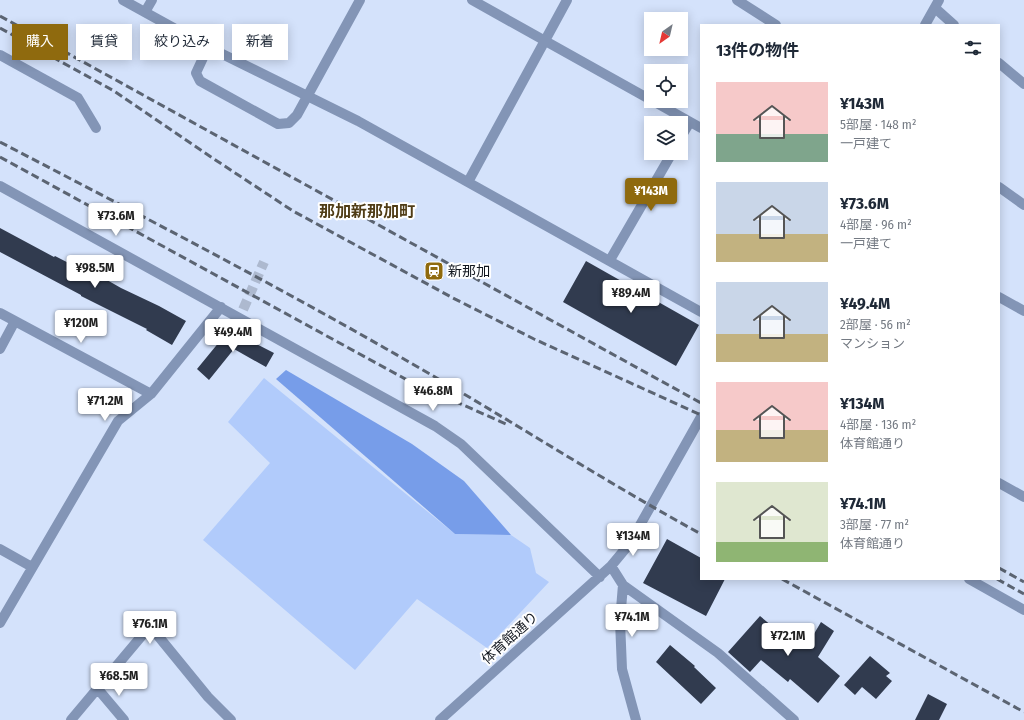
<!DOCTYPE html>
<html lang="ja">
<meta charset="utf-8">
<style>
body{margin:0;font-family:"Fira Sans Condensed","Noto Sans JP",sans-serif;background:#f2f2f3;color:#1f2937;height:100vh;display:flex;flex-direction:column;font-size:15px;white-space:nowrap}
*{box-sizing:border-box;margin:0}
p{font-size:13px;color:#747a83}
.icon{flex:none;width:22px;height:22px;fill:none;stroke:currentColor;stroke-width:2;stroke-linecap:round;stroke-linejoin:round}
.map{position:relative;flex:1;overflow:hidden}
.sheet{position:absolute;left:700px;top:24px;width:300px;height:556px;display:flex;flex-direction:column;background:#fff;border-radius:0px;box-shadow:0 2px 10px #0003}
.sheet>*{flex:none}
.banner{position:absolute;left:12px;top:24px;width:380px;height:36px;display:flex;gap:8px}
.needle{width:26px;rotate:214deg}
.controls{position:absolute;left:644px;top:12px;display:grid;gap:8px}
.controls a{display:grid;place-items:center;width:44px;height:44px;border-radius:0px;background:#fff;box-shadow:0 2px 10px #0003;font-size:20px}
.price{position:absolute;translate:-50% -34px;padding:0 9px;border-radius:4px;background:#fff;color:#222;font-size:13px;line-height:26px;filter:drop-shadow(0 1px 2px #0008)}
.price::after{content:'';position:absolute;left:50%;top:24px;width:12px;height:9px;margin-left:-6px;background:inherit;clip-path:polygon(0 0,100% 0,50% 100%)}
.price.current{background:#8f6a0e;color:#fff}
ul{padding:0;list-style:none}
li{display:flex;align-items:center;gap:12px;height:100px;padding:0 16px}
li span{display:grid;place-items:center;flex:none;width:112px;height:80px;border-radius:0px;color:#555}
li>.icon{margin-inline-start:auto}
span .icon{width:48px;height:48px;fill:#fffc;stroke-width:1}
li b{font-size:17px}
h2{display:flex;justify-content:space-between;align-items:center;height:48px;padding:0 16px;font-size:17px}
.chip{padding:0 14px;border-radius:0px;background:#fff;box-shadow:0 2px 10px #0003;font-size:14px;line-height:36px}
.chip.current{background:#8f6a0e;color:#fff}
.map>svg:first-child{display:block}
.green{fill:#b1cbfb}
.forest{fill:#779de9}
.building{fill:#313b4f}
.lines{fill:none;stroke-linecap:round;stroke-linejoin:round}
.minor-tunnel{stroke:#adb9cf;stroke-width:10;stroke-dasharray:10 5;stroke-linecap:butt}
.minor{stroke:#8395b6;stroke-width:10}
.rail{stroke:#5b6472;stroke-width:3;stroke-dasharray:8 4;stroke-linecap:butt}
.labels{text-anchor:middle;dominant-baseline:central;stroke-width:4;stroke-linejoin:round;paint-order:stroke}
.poi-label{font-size:14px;fill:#12171f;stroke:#fff;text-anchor:start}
.street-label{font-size:14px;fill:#12171f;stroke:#fff}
.quarter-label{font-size:16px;font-weight:bold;fill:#503d17;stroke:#fff}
</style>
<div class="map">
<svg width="1024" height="720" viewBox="0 0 1024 720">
<rect width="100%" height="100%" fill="#d4e2fb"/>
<!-- green -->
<path class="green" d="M264,378L455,534L511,535L530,548L536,573L549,582L487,648L417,599L355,670L203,540L270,463L228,422Z"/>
<!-- forest -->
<path class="forest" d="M286,370L412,444L464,481L511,535L455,534L276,379Z"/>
<!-- building -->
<path class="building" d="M0,228L54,257L55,256L92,275L93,272L121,288L159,306L186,321L172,345L146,330L147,329L81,296V295L0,252Z
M586,261L699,325L676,366L563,302Z
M229,330L274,353L266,367L234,349L209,380L197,369Z
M667,539L701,558V579H725L706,616L643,583Z
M760,616L791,642L798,635L808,644L821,622L834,631L818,657L840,676L818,703L790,679L788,682L761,660L750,672L728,652Z
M670,645L695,666L694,667L716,688L701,704L656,662Z
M870,656L890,673L886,676L892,681L876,699L862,687L855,695L844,685Z
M928,694L947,704L939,720H915Z"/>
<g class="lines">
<!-- minor-tunnel -->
<path class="minor-tunnel" d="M231,337L264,262"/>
<!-- minor -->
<path class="minor" d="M123,0L208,47L358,121L701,312
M472,0L651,100
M737,0L776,25
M935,8L954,25
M145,12L152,0
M925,25L939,0
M208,47L196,73L200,81L278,124L289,123L297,115L360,0
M0,55L78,98L96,128
M999,63L1024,84
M653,101L701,128
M681,137L690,122
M468,182L567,0
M0,186L435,426L461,444L600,577
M999,187L1024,205
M610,260L672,153
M999,297L1024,311
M0,313L151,394
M0,349L15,321
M999,483L1024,497
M0,549L32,567
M611,566L623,585L620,621L622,669L636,720
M969,579L1024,610
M623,585L718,653L794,720
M0,623L118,421L151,394L221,307
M97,688L124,720
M71,720L150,626L208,697L231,720
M440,720L611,566L626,548L635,534L701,417"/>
<!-- rail -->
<path class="rail" d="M0,16L701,403
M0,28L114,91L217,161L293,211L453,298L534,339L701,415
M0,142C140,215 280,287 416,366C512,421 604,481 701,534
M0,157L409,381L506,424
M999,568L1024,582
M782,579L1024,712
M997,579L1024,594"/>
</g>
<!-- icons -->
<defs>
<symbol id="station-square" viewBox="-11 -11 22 22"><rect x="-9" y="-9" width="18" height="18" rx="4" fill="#8f6a0e" stroke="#fff"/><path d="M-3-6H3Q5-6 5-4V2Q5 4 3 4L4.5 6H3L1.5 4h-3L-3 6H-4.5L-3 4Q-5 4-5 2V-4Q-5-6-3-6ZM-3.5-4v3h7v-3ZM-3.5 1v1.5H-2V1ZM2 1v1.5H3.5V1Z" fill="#fff"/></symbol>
</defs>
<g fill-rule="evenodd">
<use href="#station-square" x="423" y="260" width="22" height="22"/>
</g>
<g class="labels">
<!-- poi labels -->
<g class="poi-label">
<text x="448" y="271">新那加</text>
</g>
<!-- street labels -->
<g class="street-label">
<text transform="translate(510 638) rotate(-42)">体育館通り</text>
</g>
<!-- quarter labels -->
<g class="quarter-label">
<text x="367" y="211">那加新那加町</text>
</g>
</g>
</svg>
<div class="controls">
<a><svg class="needle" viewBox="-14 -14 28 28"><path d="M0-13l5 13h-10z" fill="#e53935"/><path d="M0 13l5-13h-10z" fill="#747a83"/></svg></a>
<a><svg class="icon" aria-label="locate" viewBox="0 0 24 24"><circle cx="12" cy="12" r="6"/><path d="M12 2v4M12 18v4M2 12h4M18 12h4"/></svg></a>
<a><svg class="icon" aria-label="layers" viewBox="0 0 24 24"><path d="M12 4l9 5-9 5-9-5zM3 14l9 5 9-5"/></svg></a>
</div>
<b class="price current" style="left:651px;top:212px">¥143M</b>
<b class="price" style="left:116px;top:237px">¥73.6M</b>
<b class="price" style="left:95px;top:289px">¥98.5M</b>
<b class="price" style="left:631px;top:314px">¥89.4M</b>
<b class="price" style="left:81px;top:344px">¥120M</b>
<b class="price" style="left:233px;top:353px">¥49.4M</b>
<b class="price" style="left:433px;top:412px">¥46.8M</b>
<b class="price" style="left:105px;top:422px">¥71.2M</b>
<b class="price" style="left:633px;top:557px">¥134M</b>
<b class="price" style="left:632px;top:638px">¥74.1M</b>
<b class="price" style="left:150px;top:645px">¥76.1M</b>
<b class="price" style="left:788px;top:657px">¥72.1M</b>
<b class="price" style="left:119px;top:697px">¥68.5M</b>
<div class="banner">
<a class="chip current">購入</a>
<a class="chip">賃貸</a>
<a class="chip">絞り込み</a>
<a class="chip">新着</a>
</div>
<section class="sheet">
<h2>13件の物件<svg class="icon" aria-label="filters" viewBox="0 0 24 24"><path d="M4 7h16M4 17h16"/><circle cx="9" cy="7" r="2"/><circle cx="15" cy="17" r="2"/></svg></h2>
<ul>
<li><span style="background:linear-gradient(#f6c9c9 65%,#7fa58c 0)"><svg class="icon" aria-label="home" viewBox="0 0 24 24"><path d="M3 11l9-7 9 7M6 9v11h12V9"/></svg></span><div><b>¥143M</b><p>5部屋 · 148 m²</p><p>一戸建て</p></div></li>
<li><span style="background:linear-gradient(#c9d6e8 65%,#c2b280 0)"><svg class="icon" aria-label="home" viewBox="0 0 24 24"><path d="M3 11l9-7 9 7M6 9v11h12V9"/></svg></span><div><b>¥73.6M</b><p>4部屋 · 96 m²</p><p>一戸建て</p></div></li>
<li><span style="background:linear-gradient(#c9d6e8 65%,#c2b280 0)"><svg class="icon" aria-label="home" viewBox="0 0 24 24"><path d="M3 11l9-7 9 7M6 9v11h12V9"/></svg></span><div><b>¥49.4M</b><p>2部屋 · 56 m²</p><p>マンション</p></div></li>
<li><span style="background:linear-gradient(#f6c9c9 60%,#c2b280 0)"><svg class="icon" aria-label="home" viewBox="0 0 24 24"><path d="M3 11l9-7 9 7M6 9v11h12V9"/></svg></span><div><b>¥134M</b><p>4部屋 · 136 m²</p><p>体育館通り</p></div></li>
<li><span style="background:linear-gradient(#dfe7d0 75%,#8fb573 0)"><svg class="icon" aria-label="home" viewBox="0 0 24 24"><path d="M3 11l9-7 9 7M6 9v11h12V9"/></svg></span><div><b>¥74.1M</b><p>3部屋 · 77 m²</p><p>体育館通り</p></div></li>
</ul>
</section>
</div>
